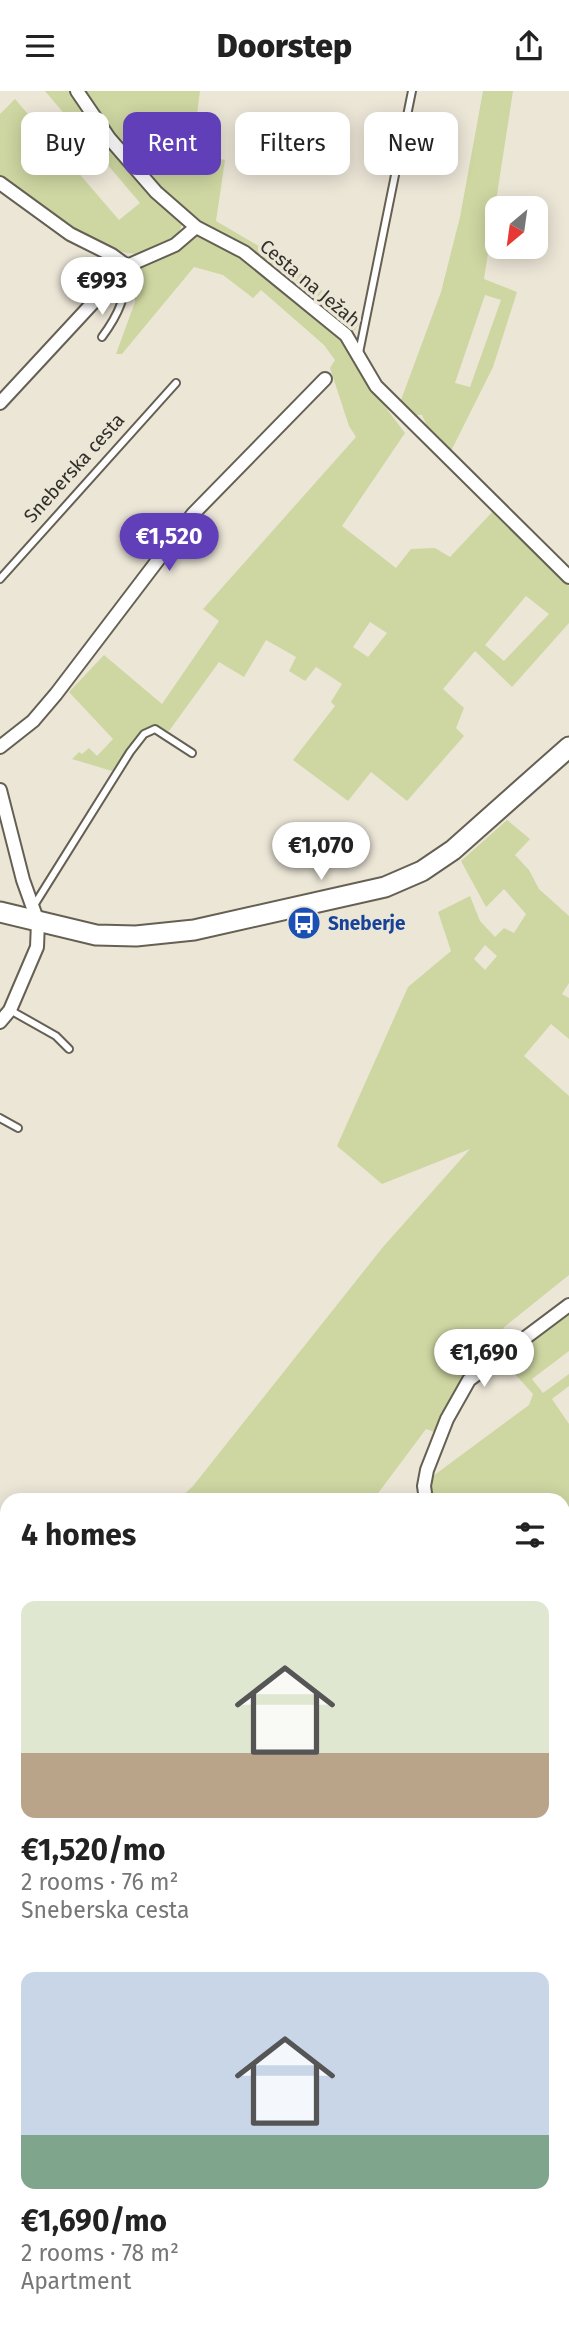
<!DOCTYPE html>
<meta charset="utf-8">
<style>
body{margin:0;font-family:"Fira Sans",sans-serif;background:#f6f6f6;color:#222;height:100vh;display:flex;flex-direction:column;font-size:26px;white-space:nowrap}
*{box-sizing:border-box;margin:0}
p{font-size:23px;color:#767676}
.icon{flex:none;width:38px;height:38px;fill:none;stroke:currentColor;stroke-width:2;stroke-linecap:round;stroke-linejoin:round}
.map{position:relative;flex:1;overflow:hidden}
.drawer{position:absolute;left:0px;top:1402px;width:570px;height:842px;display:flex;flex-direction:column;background:#fff;border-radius:21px 21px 0 0;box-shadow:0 4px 18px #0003}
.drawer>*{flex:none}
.top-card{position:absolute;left:21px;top:21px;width:528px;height:63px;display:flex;gap:14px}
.needle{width:46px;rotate:209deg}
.tools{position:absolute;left:485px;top:105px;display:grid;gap:14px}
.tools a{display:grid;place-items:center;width:63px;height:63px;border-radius:14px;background:#fff;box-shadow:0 4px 18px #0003;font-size:35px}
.price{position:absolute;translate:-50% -60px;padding:0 16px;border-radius:24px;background:#fff;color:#222;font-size:23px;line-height:46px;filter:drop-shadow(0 2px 4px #0008)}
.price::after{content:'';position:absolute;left:50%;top:42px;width:21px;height:16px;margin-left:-10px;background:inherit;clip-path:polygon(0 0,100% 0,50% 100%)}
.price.selected{background:#603fb8;color:#fff}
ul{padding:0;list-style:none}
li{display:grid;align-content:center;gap:14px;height:371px;padding:0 21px}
li span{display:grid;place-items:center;height:217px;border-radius:14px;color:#555}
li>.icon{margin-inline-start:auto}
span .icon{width:126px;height:126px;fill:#fffc;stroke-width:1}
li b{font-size:30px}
h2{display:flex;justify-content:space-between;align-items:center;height:84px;padding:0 21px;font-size:30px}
.pill{padding:0 24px;border-radius:14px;background:#fff;box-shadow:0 4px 18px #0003;font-size:24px;line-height:63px}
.pill.selected{background:#603fb8;color:#fff}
header{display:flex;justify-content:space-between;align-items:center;height:91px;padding:0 21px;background:#fff;font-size:32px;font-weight:800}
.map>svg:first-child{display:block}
.green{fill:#ced7a2;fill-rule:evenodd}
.forest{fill:#b5be88}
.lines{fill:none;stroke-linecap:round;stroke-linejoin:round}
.service-casing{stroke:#656053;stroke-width:10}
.minor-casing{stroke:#656053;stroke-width:16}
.secondary-casing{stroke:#656053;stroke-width:23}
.service{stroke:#fff;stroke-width:6}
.minor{stroke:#fff;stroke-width:12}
.secondary{stroke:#fff;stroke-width:19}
.labels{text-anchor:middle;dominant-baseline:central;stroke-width:7;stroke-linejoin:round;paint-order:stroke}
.street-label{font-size:19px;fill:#312f29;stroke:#ece6d7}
.transit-label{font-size:19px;font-weight:bold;fill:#164399;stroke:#ece6d7;text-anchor:start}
</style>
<header><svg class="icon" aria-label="menu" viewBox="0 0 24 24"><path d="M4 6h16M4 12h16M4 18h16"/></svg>Doorstep<svg class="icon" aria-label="share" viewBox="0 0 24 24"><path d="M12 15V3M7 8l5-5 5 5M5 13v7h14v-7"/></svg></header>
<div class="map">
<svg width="569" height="2242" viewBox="0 0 569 2242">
<rect width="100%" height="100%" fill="#ece6d7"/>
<!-- green -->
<path class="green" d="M45,0H72L182,127C183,139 176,146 166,153C159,157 144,164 136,163C89,159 36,113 0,85V23L15,8L119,129L140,112Z
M84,0H200L192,61L225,69L216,130L291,174L360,231L355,239L351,240C330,221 310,198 287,183C251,158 209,140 174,112C137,81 110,40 84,0Z
M483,0H513L484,188L517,201L493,276L449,364L424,343L427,335L422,324H416L410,330L398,317L441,201L460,126ZM485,204L501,209L470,296L455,292Z
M198,145L229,157L313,217L355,262L383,313L405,342L342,435L396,477L411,458L435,457L450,466L495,418L569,495V532L512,596L475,560L443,598L464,617L456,637L464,645L407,710L371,681L348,710L293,669L335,615L331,611L342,593L316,576L305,590L289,580L296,566L266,549L244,586L219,571L169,640L155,636L142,639L112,680L72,668L79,661L82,663L89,657L97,665L113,648L69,601L104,564L162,613L219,530L203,518L356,346L349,335L330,277L335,269L324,254L261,199L253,207L223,184L194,176L122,263H116L135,211L134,184L141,174ZM526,505L549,523L504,570L485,554ZM370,531L387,542L368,566L353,556Z
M507,729L530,748L515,764L529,779L539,798L569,825V892L562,903L569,907V948L551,933L524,965L569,1005V1184L503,1237L513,1251L478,1277L437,1342L426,1338L373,1409H178L193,1395L383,1156L470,1058L382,1093L337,1055L408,896L451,860L438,821L470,805L480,830L495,846L504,837L514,842L526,823L504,798L486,816L461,770ZM485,854L497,865L485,879L474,868Z
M569,1219V1260L532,1288L543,1302L569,1283V1295L552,1308L569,1333V1641L564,1632V1409H433L428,1399L429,1388L529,1314L533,1303L503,1270Z
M0,1490L7,1499V1683L2,1681L0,1685Z
M564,1649L569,1662V1887L564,1898Z
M0,1754L7,1756V1786L0,1782Z
M0,1942L7,1956V2236L112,2237L116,2242H0Z
M569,2224V2242H531L543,2237L564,2236V2226Z"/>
<!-- forest -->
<path class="forest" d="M0,1782L7,1786V1838L0,1844Z
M7,1847V1934L0,1921V1853Z
M569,1887V1963C563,1940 558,1910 569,1887Z
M284,2237H356L376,2242H267Z"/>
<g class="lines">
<defs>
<path id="service" d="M102,246C119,223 126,206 127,177
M359,262L412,0
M0,488L176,292
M33,816L130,661L144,643L155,638L192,662
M10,919L56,945L69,958
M0,1027L18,1037"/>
<path id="minor" d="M77,0L109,47L156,101L196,136L244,161L346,244L376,295L569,486
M0,92L70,143L112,164L127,175
M0,312L127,175L175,154L196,136
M0,656L33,630L56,603L193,423L325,288
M0,699L23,789L38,831L37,856L10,919L0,931
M426,1409L424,1395L427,1379L447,1328L469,1289L569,1214
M0,1750L7,1752"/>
<path id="secondary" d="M0,821L96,844L136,845L194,839L385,796L422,780L453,759L569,656"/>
</defs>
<!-- service casing -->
<use href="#service" class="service-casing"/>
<!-- minor casing -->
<use href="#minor" class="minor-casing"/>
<!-- secondary casing -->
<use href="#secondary" class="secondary-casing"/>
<!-- service -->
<use href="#service" class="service"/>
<!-- minor -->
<use href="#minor" class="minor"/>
<!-- secondary -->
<use href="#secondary" class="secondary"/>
</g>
<!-- icons -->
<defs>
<symbol id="bus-disc" viewBox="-11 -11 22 22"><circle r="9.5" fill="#1a4fb4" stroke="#ece6d7"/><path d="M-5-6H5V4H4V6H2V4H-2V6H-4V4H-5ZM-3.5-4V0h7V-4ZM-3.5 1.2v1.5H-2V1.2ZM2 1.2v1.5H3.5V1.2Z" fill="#fff"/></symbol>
</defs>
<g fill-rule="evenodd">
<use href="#bus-disc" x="285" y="813" width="38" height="38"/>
</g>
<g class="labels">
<!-- street labels -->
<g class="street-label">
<text transform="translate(310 192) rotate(40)">Cesta na Ježah</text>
<text transform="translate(74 377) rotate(-48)">Sneberska cesta</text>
</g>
<!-- transit labels -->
<g class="transit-label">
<text x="328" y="832">Sneberje</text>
</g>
</g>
</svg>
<div class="tools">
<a><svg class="needle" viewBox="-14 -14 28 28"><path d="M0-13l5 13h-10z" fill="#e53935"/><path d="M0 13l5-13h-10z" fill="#767676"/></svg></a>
</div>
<b class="price" style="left:102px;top:226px">€993</b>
<b class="price selected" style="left:169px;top:482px">€1,520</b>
<b class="price" style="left:321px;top:791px">€1,070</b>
<b class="price" style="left:484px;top:1298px">€1,690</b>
<div class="top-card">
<a class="pill">Buy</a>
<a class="pill selected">Rent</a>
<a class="pill">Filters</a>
<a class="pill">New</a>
</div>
<section class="drawer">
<h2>4 homes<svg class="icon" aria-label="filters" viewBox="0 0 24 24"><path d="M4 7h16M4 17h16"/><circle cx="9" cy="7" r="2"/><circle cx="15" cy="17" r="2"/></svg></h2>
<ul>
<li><span style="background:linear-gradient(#dfe7d0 70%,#b9a48a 0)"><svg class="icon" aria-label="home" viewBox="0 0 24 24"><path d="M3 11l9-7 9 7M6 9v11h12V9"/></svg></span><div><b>€1,520/mo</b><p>2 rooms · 76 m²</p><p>Sneberska cesta</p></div></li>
<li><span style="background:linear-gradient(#c9d6e8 75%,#7fa58c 0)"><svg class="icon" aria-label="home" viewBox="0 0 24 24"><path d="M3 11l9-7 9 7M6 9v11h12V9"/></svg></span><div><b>€1,690/mo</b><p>2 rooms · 78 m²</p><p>Apartment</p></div></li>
</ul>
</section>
</div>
